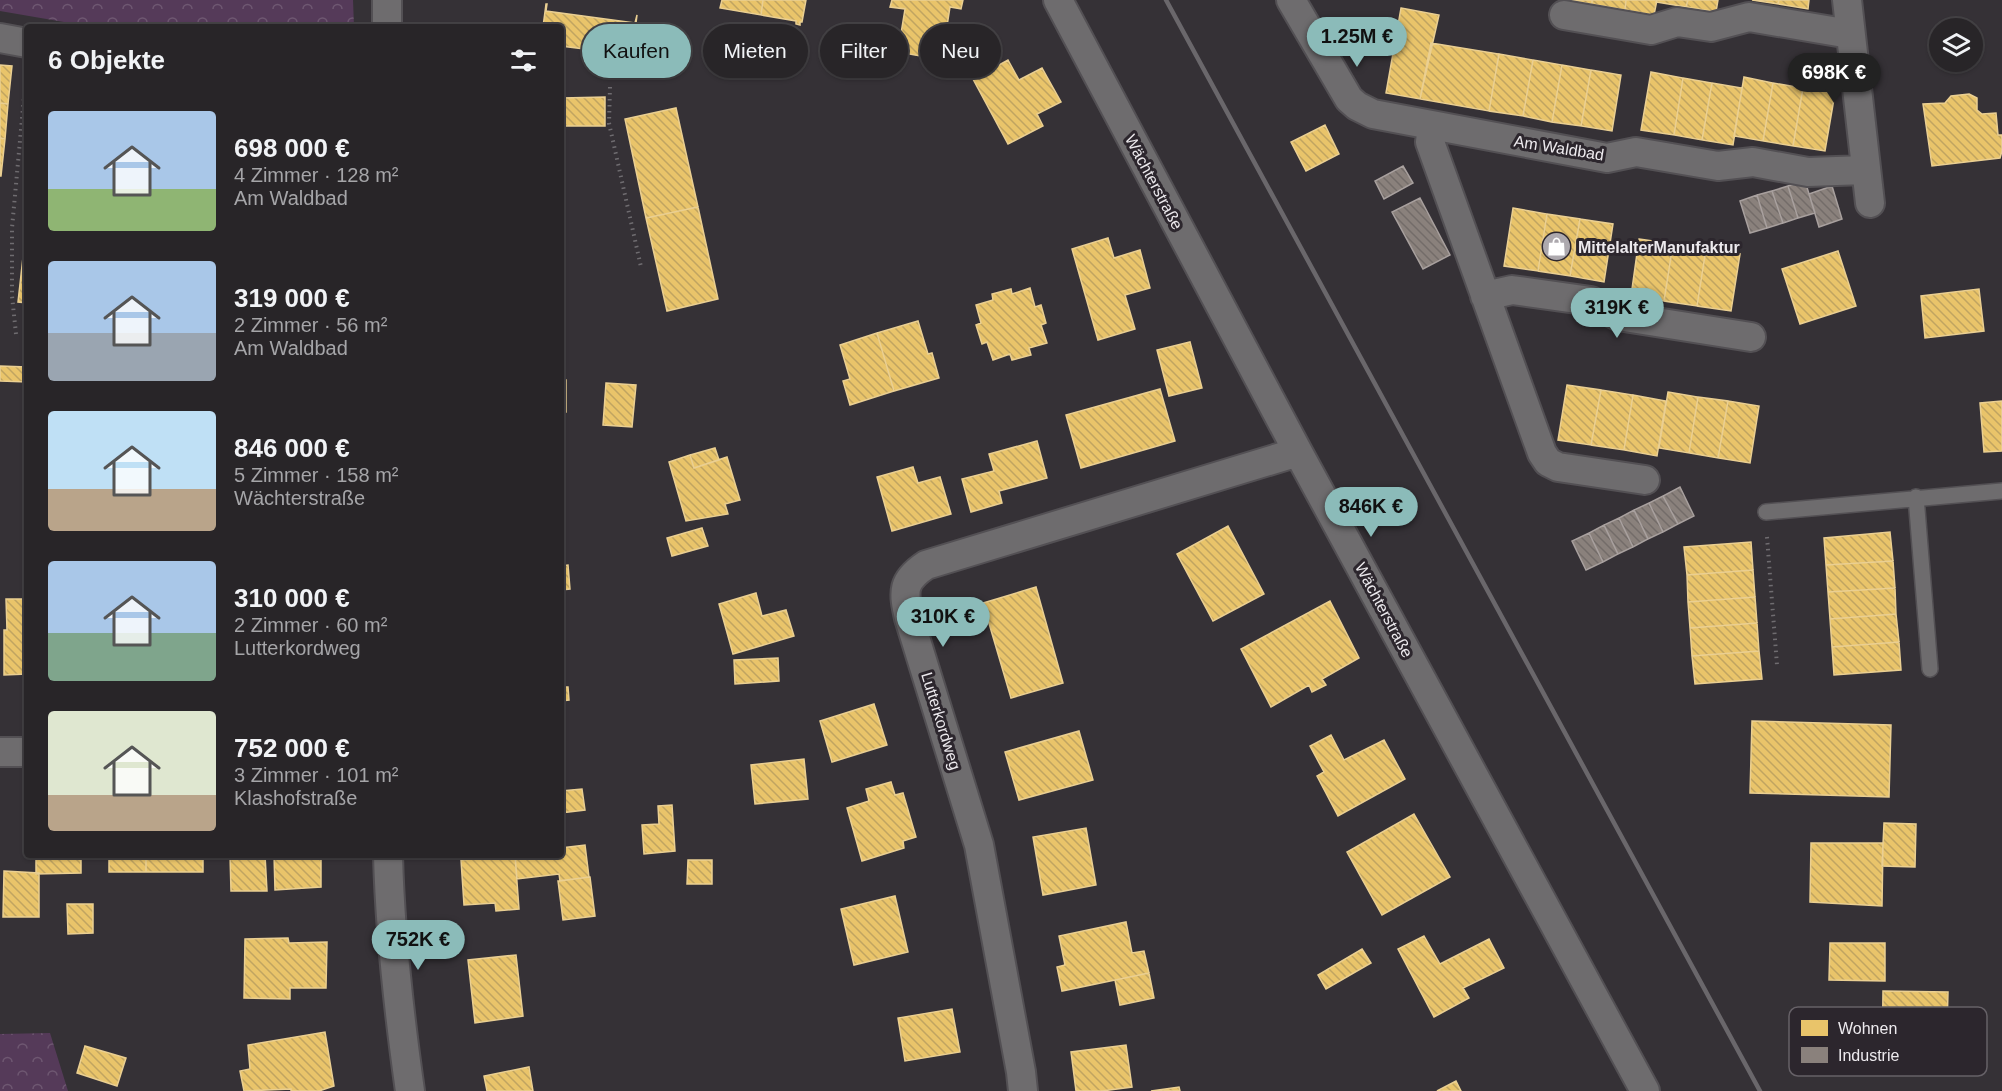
<!DOCTYPE html>
<html lang="de">
<meta charset="utf-8">
<style>
body{margin:0;font-family:Helvetica,sans-serif;background:#343134;color:#f1f3f6;height:100vh;display:flex;flex-direction:column;font-size:22px;white-space:nowrap}
*{box-sizing:border-box;margin:0}
p{font-size:20px;color:#a5a5a8}
.icon{flex:none;width:33px;height:33px;fill:none;stroke:currentColor;stroke-width:2;stroke-linecap:round;stroke-linejoin:round}
.map{position:relative;flex:1;overflow:hidden}
.sheet{position:absolute;left:24px;top:24px;width:540px;height:834px;display:flex;flex-direction:column;background:#282528;border-radius:6px;box-shadow:0 2px 4px #0004,0 0 0 2px #444245}
.sheet>*{flex:none}
.top-card{position:absolute;left:582px;top:24px;width:570px;height:54px;display:flex;gap:12px}
.controls{position:absolute;left:1929px;top:18px;display:grid;gap:12px}
.controls a{display:grid;place-items:center;width:54px;height:54px;border-radius:50%;background:#282528;box-shadow:0 2px 4px #0004,0 0 0 2px #444245;font-size:30px}
.price{position:absolute;translate:-50% -51px;padding:0 14px;border-radius:21px;background:#8bbbb9;color:#111;font-size:20px;line-height:39px;filter:drop-shadow(0 2px 3px #0008)}
.price::after{content:'';position:absolute;left:50%;top:36px;width:18px;height:14px;margin-left:-9px;background:inherit;clip-path:polygon(0 0,100% 0,50% 100%)}
.price.active{background:#222;color:#fff}
ul{padding:0;list-style:none}
li{display:flex;align-items:center;gap:18px;height:150px;padding:0 24px}
li span{display:grid;place-items:center;flex:none;width:168px;height:120px;border-radius:6px;color:#555}
li>.icon{margin-inline-start:auto}
span .icon{width:72px;height:72px;fill:#fffc;stroke-width:1}
li b{font-size:26px}
h2{display:flex;justify-content:space-between;align-items:center;height:72px;padding:0 24px;font-size:26px}
.chip{padding:0 21px;border-radius:27px;background:#282528;box-shadow:0 2px 4px #0004,0 0 0 2px #444245;font-size:21px;line-height:54px}
.chip.active{background:#8bbbb9;color:#111}
.map>svg:first-child{display:block}
.forest{fill:url(#forest-crowns)}
.homes{fill:url(#homes-back-hatch);stroke:#eacf92;stroke-width:1.5}
.industry{fill:url(#industry-back-hatch);stroke:#a8a09e;stroke-width:1.5}
.lines{fill:none;stroke-linecap:round;stroke-linejoin:round}
.service-casing{stroke:#535054;stroke-width:18}
.minor-casing{stroke:#535054;stroke-width:32}
.path{stroke:#6f6c70;stroke-width:4;stroke-dasharray:1.5 4.5;stroke-linecap:butt}
.service{stroke:#6e6c6e;stroke-width:15}
.minor{stroke:#6e6c6e;stroke-width:28}
.rail{stroke:#6a676b;stroke-width:4.5}
.labels{text-anchor:middle;dominant-baseline:central;stroke-width:6;stroke-linejoin:round;paint-order:stroke}
.street-label{font-size:16px;fill:#edeaee;stroke:#2c262d}
.poi-label{font-size:16px;font-weight:bold;fill:#edeaee;stroke:#2c262d;text-anchor:start}
.key{fill:#2c262d;stroke:#666167;stroke-width:1.5}
.key-label{font-size:16px;fill:#edeaee}
</style>
<div class="map">
<svg width="2002" height="1091" viewBox="0 0 2002 1091">
<defs>
<pattern id="forest-crowns" width="20" height="18" patternUnits="userSpaceOnUse" patternTransform="scale(1.5)"><rect width="20" height="18" fill="#553a59"/><path d="M2 6a3 3 0 1 1 6 0M12 15a3 3 0 1 1 6 0" fill="none" stroke="#6e5771"/></pattern>
<pattern id="homes-back-hatch" width="6" height="6" patternUnits="userSpaceOnUse" patternTransform="scale(1.5)"><rect width="6" height="6" fill="#e9c46a"/><path d="M-1 5l2 2M0 0l6 6M5-1l2 2" fill="none" stroke="#c0a461"/></pattern>
<pattern id="industry-back-hatch" width="6" height="6" patternUnits="userSpaceOnUse" patternTransform="scale(1.5)"><rect width="6" height="6" fill="#8a817c"/><path d="M-1 5l2 2M0 0l6 6M5-1l2 2" fill="none" stroke="#736c69"/></pattern>
</defs>
<rect width="100%" height="100%" fill="#353136"/>
<!-- forest -->
<path class="forest" d="M0,0H353L354,27H93L0,11Z
M50,1033L68,1091H0V1034Z"/>
<!-- homes -->
<path class="homes" d="M722,0H763L761,15L720,8Z
M763,0H806L802,22H800V25L796,24V21L761,15Z
M892,0H963L961,9L950,7L947,26L938,24L931,58L898,52L905,9L890,7Z
M1567,0H1592V4Z
M1592,0H1626L1625,10L1592,4Z
M1626,0H1657L1654,15L1625,10Z
M1657,0H1688L1686,7L1656,2Z
M1688,0H1718L1716,12L1686,7Z
M1752,0H1779L1778,4Z
M1779,0H1809L1808,9L1778,4Z
M546,4H547L546,11L635,23L637,15L632,55L561,46V27H543Z
M1401,8L1439,15L1420,99L1386,93Z
M727,43L765,46L763,65L725,61Z
M1431,43L1499,54L1489,111L1420,99Z
M1499,54L1533,60L1523,116L1489,111Z
M1008,60L1019,80L1042,68L1061,102L1037,114L1043,126L1008,144L973,79Z
M1533,60L1562,65L1552,122L1523,116Z
M0,65L12,66L8,104L0,103Z
M1562,65L1591,70L1581,126L1552,122Z
M1591,70L1621,75L1612,131L1581,126Z
M1651,72L1683,78L1674,135L1641,130Z
M1744,77L1773,83L1763,141L1734,136Z
M1683,78L1712,83L1702,140L1674,135Z
M1712,83L1742,88L1733,145L1702,140Z
M1773,83L1803,88L1793,146L1763,141Z
M1803,88L1835,93L1825,151L1793,146Z
M1969,94L1977,98V110L1982,114L1996,113L1998,135H2002V151L2000,158L1932,166L1923,104L1945,103L1951,96Z
M605,97V126H562V98Z
M0,103L8,104L5,139L0,138Z
M676,108L698,207L646,218L625,119Z
M1325,125L1339,154L1306,171L1291,142Z
M0,138L5,139L1,176H0Z
M698,207L718,299L667,311L646,218Z
M1513,208L1547,214L1538,271L1504,266Z
M1547,214L1580,219L1570,276L1538,271Z
M1580,219L1613,224L1604,282L1570,276Z
M1108,238L1114,258L1140,250L1150,288L1125,295L1135,329L1098,340L1072,249Z
M1639,239L1673,244L1664,301L1631,296Z
M1673,244L1706,249L1697,306L1664,301Z
M24,248H27V303L18,302Z
M1706,249L1740,254L1731,311L1697,306Z
M1838,251L1856,306L1800,324L1782,269Z
M1030,288L1035,307L1041,305L1046,323L1041,325L1047,343L1029,348L1031,355L1012,360L1010,354L993,360L987,342L982,344L976,325L981,323L976,305L993,300L992,294L1011,289L1012,294Z
M1979,289L1984,331L1925,338L1921,296Z
M918,321L928,354L932,353L939,378L894,391L877,333Z
M877,333L894,391L850,405L843,381L850,379L840,345Z
M1190,342L1202,388L1169,396L1157,350Z
M0,366L27,367V382L0,381Z
M561,380H566V412H561Z
M606,383L636,385L632,427L603,425Z
M1567,385L1601,390L1591,445L1558,440Z
M1160,389L1175,441L1081,468L1066,415Z
M1601,390L1633,395L1624,450L1591,445Z
M1668,392L1698,397L1689,453L1659,448Z
M1633,395L1666,401L1657,456L1624,450Z
M1698,397L1728,401L1718,458L1689,453Z
M1728,401L1759,406L1750,463L1718,458Z
M2002,401V451L1984,452L1980,403Z
M1037,441L1047,478L999,491L1002,503L971,512L962,479L994,471L989,454Z
M715,448L719,460L694,468L690,455Z
M690,455L694,468L727,457L740,500L725,504L728,514L686,521L669,462Z
M913,467L918,483L940,477L951,514L892,531L877,477Z
M1228,526L1264,594L1213,621L1177,554Z
M702,528L708,546L672,556L667,538Z
M1890,532L1893,561L1826,565L1824,538Z
M1751,542L1753,570L1687,575L1684,547Z
M1893,561L1895,588L1828,592L1826,565Z
M568,565L570,589L561,590V566Z
M1753,570L1755,597L1688,602L1687,575Z
M1036,587L1063,683L1011,698L983,603Z
M1895,588L1896,614L1830,619L1828,592Z
M756,593L762,616L786,610L794,636L733,654L719,604Z
M1755,597L1757,623L1690,628L1688,602Z
M6,599H27V674L4,675V630H7Z
M1330,601L1359,658L1322,679L1326,685L1312,692L1309,685L1271,707L1241,649Z
M1896,614L1899,642L1832,647L1830,619Z
M1757,623L1759,651L1692,656L1690,628Z
M1899,642L1901,670L1834,675L1832,647Z
M1759,651L1762,679L1695,684L1692,656Z
M778,658L779,681L735,684L734,660Z
M561,687H568L569,700L561,701Z
M874,704L887,745L832,762L820,721Z
M1752,721L1891,725L1889,797L1750,793Z
M1079,731L1093,780L1019,800L1005,752Z
M1331,735L1344,760L1384,740L1405,779L1338,816L1317,776L1324,772L1310,746Z
M804,759L808,799L755,804L751,765Z
M891,782L895,795L903,793L916,837L903,841L904,848L862,861L847,808L869,801L866,789Z
M582,789L585,810L561,813V791Z
M672,805L675,851L644,854L642,825L659,824L658,806Z
M1414,814L1450,877L1382,915L1347,852Z
M1884,823L1916,824L1915,867L1882,866Z
M1086,828L1096,885L1043,895L1033,837Z
M1811,843H1883L1882,906L1810,902Z
M585,845L589,877L560,881L559,874L517,879L515,855H561V848Z
M36,855H81V873L36,874Z
M109,855H146V872H109Z
M146,855H203V872H146Z
M230,855H265L267,891H231Z
M274,855H321V887L275,890Z
M499,855H515L519,909L496,911L495,903L464,905L461,860L499,857Z
M688,860H712V884H687Z
M4,871L39,873V917H3Z
M590,877L595,916L563,920L558,881Z
M895,896L908,952L854,965L841,909Z
M67,904H93V933L68,934Z
M1126,922L1132,953L1144,951L1149,973L1062,991L1057,967L1065,965L1059,936Z
M1424,936L1440,964L1489,939L1504,968L1463,988L1469,998L1434,1017L1398,949Z
M288,938L289,943L327,942L326,988H290V999L244,998L245,939Z
M1830,943H1885V981L1829,980Z
M1362,949L1371,963L1326,989L1318,975Z
M516,955L523,1016L475,1023L468,960Z
M1149,973L1154,998L1120,1005L1115,980Z
M1883,991L1948,992L1947,1029L1939,1028L1938,1068L1882,1067Z
M952,1009L960,1052L905,1061L898,1018Z
M325,1032L334,1086L319,1091H291V1089L244,1091L240,1071L250,1069L248,1045Z
M1126,1045L1132,1087L1102,1091H1076L1071,1052Z
M85,1046L126,1058L117,1086L77,1073Z
M529,1067L533,1091H487L484,1076Z
M1456,1081L1461,1091H1437Z
M1179,1087L1180,1091H1151Z"/>
<!-- industry -->
<path class="industry" d="M1403,166L1413,183L1384,199L1375,181Z
M1805,181L1815,213L1798,218L1788,186Z
M1788,186L1798,218L1783,223L1772,191Z
M1832,186L1842,219L1819,227L1809,194Z
M1772,191L1783,223L1767,228L1757,195Z
M1757,195L1767,228L1750,233L1740,201Z
M1420,198L1450,255L1423,269L1392,212Z
M1680,487L1694,516L1678,524L1663,496Z
M1663,496L1678,524L1663,532L1649,503Z
M1649,503L1663,532L1648,539L1634,510Z
M1634,510L1648,539L1633,547L1619,518Z
M1619,518L1633,547L1618,554L1604,525Z
M1604,525L1618,554L1603,562L1589,533Z
M1589,533L1603,562L1586,570L1572,541Z"/>
<g class="lines">
<defs>
<path id="service" d="M1916,497L1930,669
M1766,512L2002,491"/>
<path id="minor" d="M1058,0L1298,452L1645,1091
M1291,0L1349,99L1357,106L1373,114L1607,158L1636,152L1718,166L1753,162L1808,172L1865,170
M1847,0L1870,203
M1564,15L1651,30L1677,22L1711,27L1749,17L1850,34
M387,27V0
M0,38L27,43
M1432,126L1430,142L1542,453L1548,462L1558,467L1645,480
M1485,296L1512,290L1591,301L1618,316L1751,337
M0,752H27
M388,855C390,934 399,1013 410,1091
M1023,1091L1021,1072L979,845L909,618C903,591 902,581 926,565L1298,452"/>
</defs>
<!-- service casing -->
<use href="#service" class="service-casing"/>
<!-- minor casing -->
<use href="#minor" class="minor-casing"/>
<!-- path -->
<path class="path" d="M610,87L609,123L641,267
M16,334L12,296V228L26,75
M1767,537L1777,665"/>
<!-- service -->
<use href="#service" class="service"/>
<!-- minor -->
<use href="#minor" class="minor"/>
<!-- rail -->
<path class="rail" d="M1166,0L1760,1091"/>
</g>
<!-- icons -->
<defs>
<symbol id="shop-disc" viewBox="-11 -11 22 22"><circle r="9.5" fill="#ada9ae" stroke="#2c262d"/><path d="M-5-2.5h2.3a2.7 3.5 0 0 1 5.4 0H5L5.5 6h-11ZM-1.5-2.5h3a1.5 2.3 0 0 0-3 0Z" fill="#fff"/></symbol>
</defs>
<g fill-rule="evenodd">
<use href="#shop-disc" x="1540" y="230" width="33" height="33"/>
</g>
<g class="labels">
<!-- street labels -->
<g class="street-label">
<text transform="translate(1559 148) rotate(9)">Am Waldbad</text>
<text transform="translate(1154 182) rotate(62)">Wächterstraße</text>
<text transform="translate(1384 610) rotate(62)">Wächterstraße</text>
<text transform="translate(941 721) rotate(73)">Lutterkordweg</text>
</g>
<!-- poi labels -->
<g class="poi-label">
<text x="1578" y="247">MittelalterManufaktur</text>
</g>
</g>
<!-- legend -->
<rect x="1789" y="1007" width="198" height="69" rx="9" class="key"/>
<rect x="1801" y="1020" width="27" height="16" fill="#e9c46a"/>
<rect x="1801" y="1047" width="27" height="16" fill="#8a817c"/>
<g class="key-label">
<text x="1838" y="1034">Wohnen</text>
<text x="1838" y="1061">Industrie</text>
</g>
</svg>
<div class="controls">
<a><svg class="icon" aria-label="layers" viewBox="0 0 24 24"><path d="M12 4l9 5-9 5-9-5zM3 14l9 5 9-5"/></svg></a>
</div>
<b class="price" style="left:1357px;top:68px">1.25M €</b>
<b class="price active" style="left:1834px;top:104px">698K €</b>
<b class="price" style="left:1617px;top:339px">319K €</b>
<b class="price" style="left:1371px;top:538px">846K €</b>
<b class="price" style="left:943px;top:648px">310K €</b>
<b class="price" style="left:418px;top:971px">752K €</b>
<div class="top-card">
<a class="chip active">Kaufen</a>
<a class="chip">Mieten</a>
<a class="chip">Filter</a>
<a class="chip">Neu</a>
</div>
<section class="sheet">
<h2>6 Objekte<svg class="icon" aria-label="filters" viewBox="0 0 24 24"><path d="M4 7h16M4 17h16"/><circle cx="9" cy="7" r="2"/><circle cx="15" cy="17" r="2"/></svg></h2>
<ul>
<li><span style="background:linear-gradient(#a9c7e8 65%,#8fb573 0)"><svg class="icon" aria-label="home" viewBox="0 0 24 24"><path d="M3 11l9-7 9 7M6 9v11h12V9"/></svg></span><div><b>698 000 €</b><p>4 Zimmer · 128 m²</p><p>Am Waldbad</p></div></li>
<li><span style="background:linear-gradient(#a9c7e8 60%,#9aa5b1 0)"><svg class="icon" aria-label="home" viewBox="0 0 24 24"><path d="M3 11l9-7 9 7M6 9v11h12V9"/></svg></span><div><b>319 000 €</b><p>2 Zimmer · 56 m²</p><p>Am Waldbad</p></div></li>
<li><span style="background:linear-gradient(#bfe0f5 65%,#b9a48a 0)"><svg class="icon" aria-label="home" viewBox="0 0 24 24"><path d="M3 11l9-7 9 7M6 9v11h12V9"/></svg></span><div><b>846 000 €</b><p>5 Zimmer · 158 m²</p><p>Wächterstraße</p></div></li>
<li><span style="background:linear-gradient(#a9c7e8 60%,#7fa58c 0)"><svg class="icon" aria-label="home" viewBox="0 0 24 24"><path d="M3 11l9-7 9 7M6 9v11h12V9"/></svg></span><div><b>310 000 €</b><p>2 Zimmer · 60 m²</p><p>Lutterkordweg</p></div></li>
<li><span style="background:linear-gradient(#dfe7d0 70%,#b9a48a 0)"><svg class="icon" aria-label="home" viewBox="0 0 24 24"><path d="M3 11l9-7 9 7M6 9v11h12V9"/></svg></span><div><b>752 000 €</b><p>3 Zimmer · 101 m²</p><p>Klashofstraße</p></div></li>
</ul>
</section>
</div>
